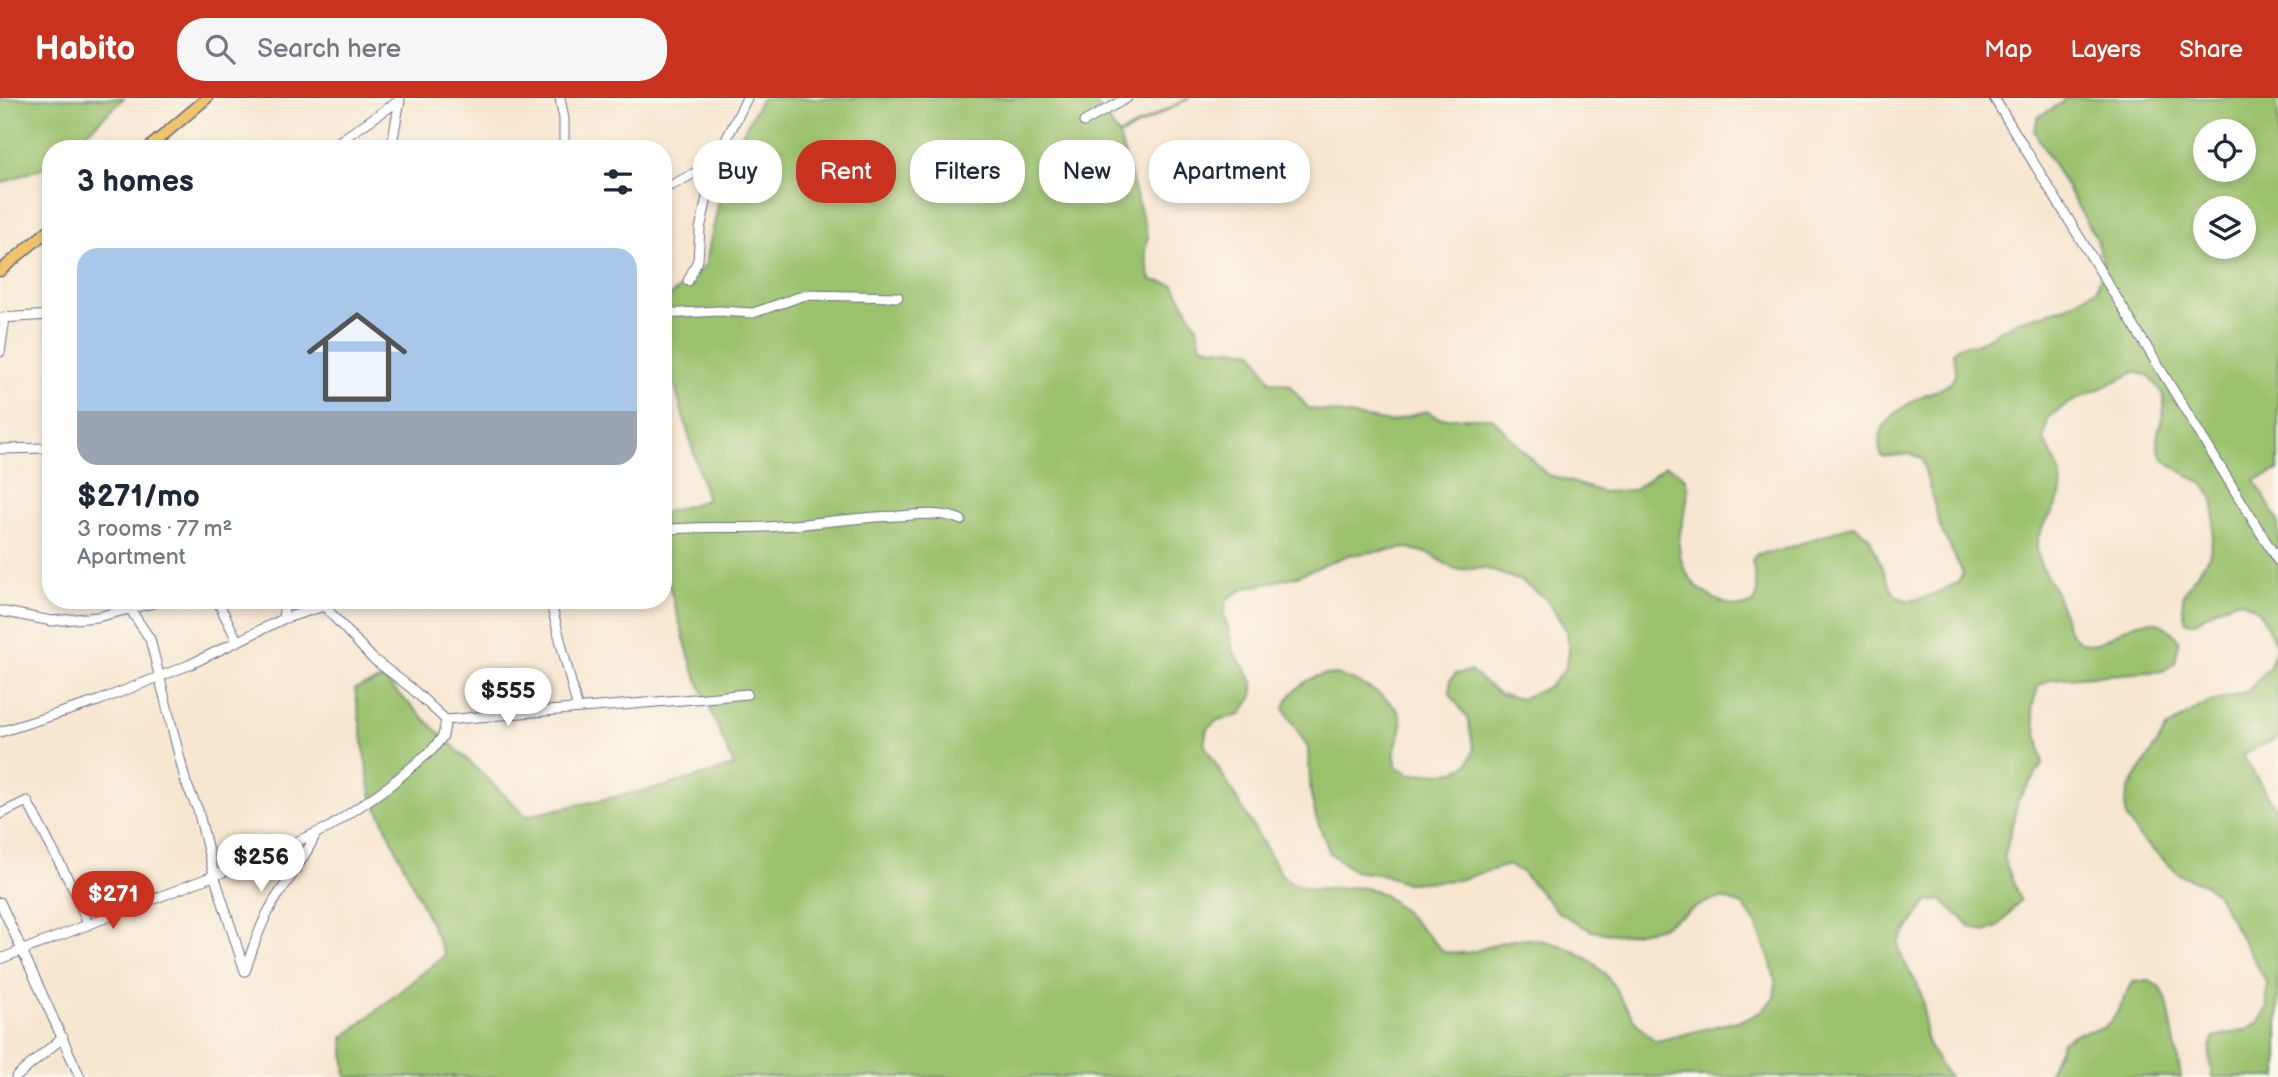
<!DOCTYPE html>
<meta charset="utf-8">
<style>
body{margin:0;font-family:"Balsamiq Sans",sans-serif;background:#f6f6f7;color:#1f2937;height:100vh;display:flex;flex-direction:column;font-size:26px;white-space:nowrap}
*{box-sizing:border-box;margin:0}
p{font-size:23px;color:#747a83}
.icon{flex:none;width:38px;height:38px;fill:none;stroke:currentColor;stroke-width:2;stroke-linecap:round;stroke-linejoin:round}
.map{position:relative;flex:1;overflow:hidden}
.sheet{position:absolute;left:42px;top:42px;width:630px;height:469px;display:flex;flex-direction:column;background:#fff;border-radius:28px;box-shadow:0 4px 10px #0003}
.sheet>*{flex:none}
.top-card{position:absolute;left:693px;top:42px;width:665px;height:63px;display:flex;gap:14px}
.controls{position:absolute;left:2193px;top:21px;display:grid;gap:14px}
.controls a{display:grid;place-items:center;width:63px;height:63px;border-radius:50%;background:#fff;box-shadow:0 4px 10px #0003;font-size:35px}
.price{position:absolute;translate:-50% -60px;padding:0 16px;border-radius:24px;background:#fff;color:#222;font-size:23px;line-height:46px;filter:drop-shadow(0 2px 4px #0008)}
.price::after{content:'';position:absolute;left:50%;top:42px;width:21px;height:16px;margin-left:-10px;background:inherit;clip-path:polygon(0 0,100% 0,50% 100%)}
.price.selected{background:#c8321e;color:#fff}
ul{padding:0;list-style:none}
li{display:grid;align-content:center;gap:14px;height:371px;padding:0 35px}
li span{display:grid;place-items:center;height:217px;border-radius:21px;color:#555}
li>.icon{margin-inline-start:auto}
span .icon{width:126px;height:126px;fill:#fffc;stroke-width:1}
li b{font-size:30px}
h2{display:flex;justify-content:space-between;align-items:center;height:84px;padding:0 35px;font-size:30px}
.tag{padding:0 24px;border-radius:28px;background:#fff;box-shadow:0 4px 10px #0003;font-size:24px;line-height:63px}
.tag.selected{background:#c8321e;color:#fff}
header{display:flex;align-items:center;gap:42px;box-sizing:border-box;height:98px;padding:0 35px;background:#c8321e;color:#fff}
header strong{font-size:33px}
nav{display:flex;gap:38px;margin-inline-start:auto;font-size:24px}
.search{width:490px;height:63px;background:#f6f6f7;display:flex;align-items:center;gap:18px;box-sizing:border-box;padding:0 24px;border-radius:28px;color:#747a83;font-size:26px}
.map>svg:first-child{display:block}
.green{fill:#9ac16c;stroke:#5a7865;stroke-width:2;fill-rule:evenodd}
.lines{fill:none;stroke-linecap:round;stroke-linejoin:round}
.minor-casing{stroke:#686f86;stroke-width:11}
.major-casing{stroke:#686f86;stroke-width:13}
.minor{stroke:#fff;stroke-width:9}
.major{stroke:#f2c36a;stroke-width:10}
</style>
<header>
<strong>Habito</strong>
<div class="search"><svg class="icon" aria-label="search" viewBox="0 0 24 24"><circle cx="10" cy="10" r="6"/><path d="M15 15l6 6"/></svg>Search here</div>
<nav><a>Map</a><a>Layers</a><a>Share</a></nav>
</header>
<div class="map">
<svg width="2278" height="979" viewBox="0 0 2278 979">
<rect width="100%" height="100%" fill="#fbf7ec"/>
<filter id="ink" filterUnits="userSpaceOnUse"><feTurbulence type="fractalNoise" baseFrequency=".0143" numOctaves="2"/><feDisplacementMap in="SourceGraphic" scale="14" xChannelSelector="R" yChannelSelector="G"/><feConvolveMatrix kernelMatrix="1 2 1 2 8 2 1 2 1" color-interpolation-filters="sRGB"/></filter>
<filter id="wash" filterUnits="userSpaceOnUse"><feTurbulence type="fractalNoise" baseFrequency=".00686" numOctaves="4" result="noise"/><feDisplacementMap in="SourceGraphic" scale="28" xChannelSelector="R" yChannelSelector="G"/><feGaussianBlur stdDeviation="1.57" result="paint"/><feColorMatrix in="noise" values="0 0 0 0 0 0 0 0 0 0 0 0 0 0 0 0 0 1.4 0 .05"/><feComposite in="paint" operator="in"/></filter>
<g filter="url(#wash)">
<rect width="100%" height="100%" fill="#f7e6d0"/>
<!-- green -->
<path class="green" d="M0,0H124L69,51H51V66L0,86Z
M762,0H1092L1119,37L1189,0L1119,38L1148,138L1145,153L1150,179L1152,182L1174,187L1197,229L1201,247C1218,253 1235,250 1253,253L1270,283L1289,287L1308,310L1390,324L1426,313L1439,320H1492L1546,376L1603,394L1634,392L1665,368C1708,379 1677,420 1679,448C1680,472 1695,493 1717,502C1731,508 1740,512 1754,505L1758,495L1752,462L1757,456L1779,453L1854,427L1869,439L1894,496C1910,512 1940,492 1958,485L1963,475L1940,429L1922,361L1912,356L1882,359C1871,331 1895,313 1918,300C1930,293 1952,291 1955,276C1956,270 1953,260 1953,254L1958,248L1976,246L2018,223L2064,210L2097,191L2103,166L2095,138L2034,33L2038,19L2063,4L2064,0H2278V373L2255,382L2278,423V640L2242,656L2278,714V979H2212C2210,965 2207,952 2214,939L2246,932L2260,924L2267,909V885L2217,797L2206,787L2180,777L2140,740L2127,721L2125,705L2129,690L2167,630L2203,607L2248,593L2269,570L2277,549L2259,513L2240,502L2219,509L2194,525L2186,524C2174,489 2196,484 2209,457C2212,449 2215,417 2214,408C2211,378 2177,379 2162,358C2148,337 2171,317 2162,296C2159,289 2153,283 2150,278L2135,274L2067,306L2048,320L2044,342C2059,370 2071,387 2051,416C2045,425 2038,434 2037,445C2035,469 2054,485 2060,505C2064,518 2066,535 2079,543C2108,561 2142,491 2179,543L2175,565L2163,573L2051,581L2038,588L2032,610L2043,665L2018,702L2004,761L2020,802L1998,829L1985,834L1970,828L1942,802L1927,804L1898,845C1901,866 1915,877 1921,896C1925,909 1924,922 1925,935C1927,950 1940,967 1949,979H346L343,940L445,857L371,696L355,591L383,581L526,718L666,688L734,668L692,568L663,466V415L707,402L663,246V204L705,168L728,61ZM2205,33H2244V72H2205ZM2205,110H2244V149H2205ZM1408,450L1430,456L1455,472L1485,470L1521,483L1546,501L1567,533L1569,555L1565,571L1550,588L1521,601L1500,596L1470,573L1455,576L1450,582V596L1468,621L1474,652L1468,666L1455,674L1410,676L1396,668C1396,663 1394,657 1395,652C1397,640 1406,628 1399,615C1389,598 1344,573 1323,577C1308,579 1287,595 1284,611L1308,650L1311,697L1316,719L1330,755L1354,773L1385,777L1406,785L1458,782L1508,767L1522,774L1558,814L1592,833L1622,837L1659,830L1706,804L1721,800L1743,807L1756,826L1770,862L1776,885L1774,900L1763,912L1749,920L1657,943C1635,931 1625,905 1611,884C1591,854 1542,835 1507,843C1493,846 1480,853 1466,855C1459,855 1451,854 1444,854C1427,838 1394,799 1374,792C1341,782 1318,804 1283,779L1204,646L1207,631L1218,622L1240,617L1253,598V584L1233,552L1224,516L1227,501L1246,490L1297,478L1348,457Z
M2148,882L2161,890L2167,903L2181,979H2047L2062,944L2075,936L2104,930L2115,918L2133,884Z"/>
</g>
<g filter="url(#ink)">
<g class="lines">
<defs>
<path id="minor" d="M560,0L564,21V51
M1994,0L2278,463
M1084,24L1127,0
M328,51L400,2
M391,51L400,2
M663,90L672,87L715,64
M688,183L698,162L700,131L715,64L747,0
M663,216L720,213L753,215L805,197L898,199
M0,220L51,217
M0,254L5,220
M0,351L51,350
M663,432C697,427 731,431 765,429C809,427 853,419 898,418C918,417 942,413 961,422
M217,502L237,542
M550,502L577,608
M324,508L372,560L411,590L446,622C546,612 646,606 747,596
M130,511L150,541L186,685L198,712L214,777L245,873
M0,513L52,523L97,519L166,502
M283,521L285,502
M0,634L98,603L189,567L283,521L324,508L334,502
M0,716L27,703L78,800L88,827
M0,804L80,979
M0,861L254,762L330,729L389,688L432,652L443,638L446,622
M246,871C253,848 261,825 273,805C288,781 305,761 316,735
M16,979L63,939"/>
<path id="major" d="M147,51L207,0
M0,173L51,130"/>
</defs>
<!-- minor casing -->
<use href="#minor" class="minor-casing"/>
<!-- major casing -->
<use href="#major" class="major-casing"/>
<!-- minor -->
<use href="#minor" class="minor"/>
<!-- major -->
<use href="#major" class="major"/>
</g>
</g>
</svg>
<div class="controls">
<a><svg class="icon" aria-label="locate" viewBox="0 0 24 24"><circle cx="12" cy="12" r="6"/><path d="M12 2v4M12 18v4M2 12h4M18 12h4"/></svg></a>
<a><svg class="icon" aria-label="layers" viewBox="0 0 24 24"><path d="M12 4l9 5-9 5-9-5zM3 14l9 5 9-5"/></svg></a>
</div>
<b class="price" style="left:508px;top:630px">$555</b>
<b class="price" style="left:261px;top:796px">$256</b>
<b class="price selected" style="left:113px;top:833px">$271</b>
<div class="top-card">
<a class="tag">Buy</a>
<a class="tag selected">Rent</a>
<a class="tag">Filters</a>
<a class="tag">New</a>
<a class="tag">Apartment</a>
</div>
<section class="sheet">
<h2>3 homes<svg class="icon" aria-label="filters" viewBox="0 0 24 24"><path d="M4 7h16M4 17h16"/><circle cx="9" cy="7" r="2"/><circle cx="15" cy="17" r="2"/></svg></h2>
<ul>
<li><span style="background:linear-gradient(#a9c7e8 75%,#9aa5b1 0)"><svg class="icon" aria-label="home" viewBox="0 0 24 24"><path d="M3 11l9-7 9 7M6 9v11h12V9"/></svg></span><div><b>$271/mo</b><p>3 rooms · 77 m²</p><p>Apartment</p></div></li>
</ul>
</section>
</div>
